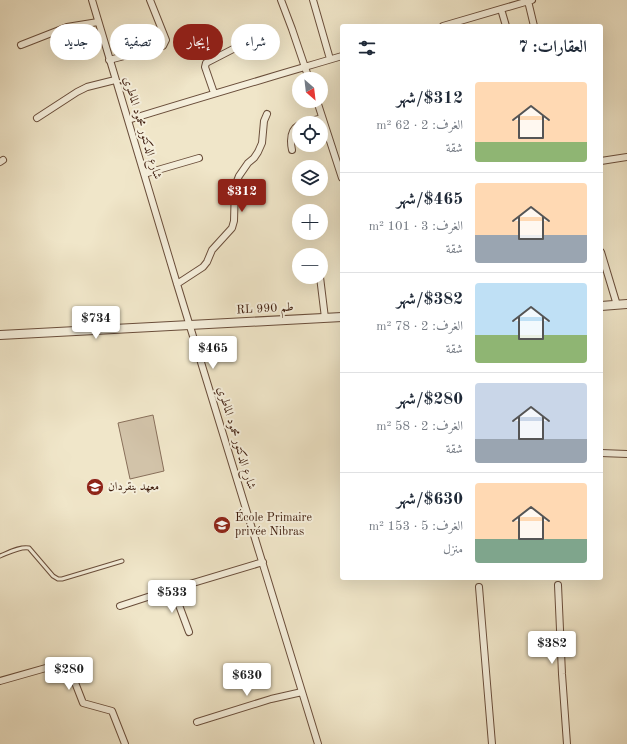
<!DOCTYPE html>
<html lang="ar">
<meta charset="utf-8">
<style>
body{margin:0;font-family:"Old Standard TT",Amiri,serif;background:#f2f2f3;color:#1f2937;direction:rtl;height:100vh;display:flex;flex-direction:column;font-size:15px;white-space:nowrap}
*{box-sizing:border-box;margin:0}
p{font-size:13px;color:#747a83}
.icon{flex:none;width:22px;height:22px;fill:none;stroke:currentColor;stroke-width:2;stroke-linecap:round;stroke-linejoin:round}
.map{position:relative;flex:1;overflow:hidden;direction:ltr}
.side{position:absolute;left:340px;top:24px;width:263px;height:556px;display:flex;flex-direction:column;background:#fff;border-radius:4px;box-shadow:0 4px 16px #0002;direction:rtl}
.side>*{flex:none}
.banner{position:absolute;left:12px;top:24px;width:268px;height:36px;direction:rtl;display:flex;gap:8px}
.needle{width:26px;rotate:152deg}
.tools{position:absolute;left:292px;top:72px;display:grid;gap:8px}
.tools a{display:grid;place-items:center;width:36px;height:36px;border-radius:50%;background:#fff;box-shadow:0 4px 16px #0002;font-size:20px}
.price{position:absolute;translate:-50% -34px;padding:0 9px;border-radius:4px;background:#fff;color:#222;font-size:13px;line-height:26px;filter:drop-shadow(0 1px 2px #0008)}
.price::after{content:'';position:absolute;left:50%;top:24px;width:12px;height:9px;margin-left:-6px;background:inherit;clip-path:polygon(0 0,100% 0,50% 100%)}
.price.current{background:#8f2418;color:#fff}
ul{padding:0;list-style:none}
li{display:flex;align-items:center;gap:12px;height:100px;padding:0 16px}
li+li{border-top:1px solid #e0e1e3}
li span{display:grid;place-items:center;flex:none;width:112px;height:80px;border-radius:4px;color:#555}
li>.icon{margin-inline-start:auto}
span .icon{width:48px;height:48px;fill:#fffc;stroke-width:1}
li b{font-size:17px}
h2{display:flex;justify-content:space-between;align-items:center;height:48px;padding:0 16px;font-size:17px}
.pill{padding:0 14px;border-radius:18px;background:#fff;box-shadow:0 4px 16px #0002;font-size:14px;line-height:36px}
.pill.current{background:#8f2418;color:#fff}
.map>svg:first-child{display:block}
.green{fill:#d2c3a9;stroke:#886f5a}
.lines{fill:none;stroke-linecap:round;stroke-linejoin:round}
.service-casing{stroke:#6a4e3b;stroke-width:5}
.minor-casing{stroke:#6a4e3b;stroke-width:8}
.tertiary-casing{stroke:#6a4e3b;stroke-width:10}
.service{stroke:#f5efdc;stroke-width:3}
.minor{stroke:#f5efdc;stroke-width:6}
.tertiary{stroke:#f5efdc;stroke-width:8}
.labels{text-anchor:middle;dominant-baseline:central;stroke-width:4;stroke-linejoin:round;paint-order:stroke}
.street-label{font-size:12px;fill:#3d1b0c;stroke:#f5efdc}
.poi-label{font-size:12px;fill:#3d1b0c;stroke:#f5efdc;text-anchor:start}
</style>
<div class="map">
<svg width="627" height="744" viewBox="0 0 627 744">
<rect width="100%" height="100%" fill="#f0e6c9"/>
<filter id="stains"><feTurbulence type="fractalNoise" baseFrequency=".005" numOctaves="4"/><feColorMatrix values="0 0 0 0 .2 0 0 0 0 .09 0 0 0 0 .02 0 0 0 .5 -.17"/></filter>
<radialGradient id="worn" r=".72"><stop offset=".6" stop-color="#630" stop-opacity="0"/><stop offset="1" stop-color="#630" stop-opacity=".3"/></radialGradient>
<!-- green -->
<path class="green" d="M153,415L164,471L130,479L118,423Z"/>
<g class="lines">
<defs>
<path id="service" d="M0,556C8,553 20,546 29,548L53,576L58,579H62L122,561"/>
<path id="minor" d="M92,0L177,284L318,744
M281,0L292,29L309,79
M313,0L330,59
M528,1L534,26
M501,9L506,26
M443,26L532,0
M21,45L67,27L98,22
M109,60L163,46L166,40L150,0
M214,93L205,67L206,63L239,46
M317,101L342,178
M37,118L77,92L87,87L115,80
M128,120C199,98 271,77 342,56
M303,123L322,118
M292,150C290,140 290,130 299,125
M601,161L627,157
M0,162L3,160
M144,174L199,158
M601,252L617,305
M320,277L325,318
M177,284L203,267L207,262L212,250L232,228L234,221L235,186L239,176L248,163L254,158L258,152L262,143L264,121L267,114
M601,453L627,454
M558,585L562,674L567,744
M479,587L492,744
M173,589L189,632
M120,606L163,592L263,562
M0,681L67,662L83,703L112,711L125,744
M197,722L271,699L302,692"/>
<path id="tertiary" d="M601,306L627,304
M0,335L342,317"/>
</defs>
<!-- service casing -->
<use href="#service" class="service-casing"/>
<!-- minor casing -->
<use href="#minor" class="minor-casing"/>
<!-- tertiary casing -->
<use href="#tertiary" class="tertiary-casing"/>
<!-- service -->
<use href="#service" class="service"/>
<!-- minor -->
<use href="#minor" class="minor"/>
<!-- tertiary -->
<use href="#tertiary" class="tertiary"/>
</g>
<!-- icons -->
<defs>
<symbol id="school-disc" viewBox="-11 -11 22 22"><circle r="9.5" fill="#8f2418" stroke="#f5efdc"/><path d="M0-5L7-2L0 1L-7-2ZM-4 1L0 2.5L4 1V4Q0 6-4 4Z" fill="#fff"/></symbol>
</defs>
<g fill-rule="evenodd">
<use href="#school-disc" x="85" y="477" width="20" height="20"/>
<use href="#school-disc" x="212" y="515" width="20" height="20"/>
</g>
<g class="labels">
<!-- street labels -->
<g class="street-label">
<text transform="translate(142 128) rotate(73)">شارع الدكتور محمود الماطري</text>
<text transform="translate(265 309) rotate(-3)">RL طم 990</text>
<text transform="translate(236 438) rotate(73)">شارع الدكتور محمود الماطري</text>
</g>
<!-- poi labels -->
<g class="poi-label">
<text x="108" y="487">معهد بنقردان</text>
<text x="235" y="518">École Primaire<tspan x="235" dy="14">privée Nibras</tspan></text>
</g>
</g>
<rect width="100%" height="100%" filter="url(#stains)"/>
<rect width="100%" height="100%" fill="url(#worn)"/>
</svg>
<div class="tools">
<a><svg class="needle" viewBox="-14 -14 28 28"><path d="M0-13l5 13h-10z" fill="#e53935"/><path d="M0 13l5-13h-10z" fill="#747a83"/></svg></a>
<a><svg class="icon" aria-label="locate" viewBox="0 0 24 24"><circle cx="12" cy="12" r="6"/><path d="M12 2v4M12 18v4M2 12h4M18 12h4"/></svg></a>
<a><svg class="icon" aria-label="layers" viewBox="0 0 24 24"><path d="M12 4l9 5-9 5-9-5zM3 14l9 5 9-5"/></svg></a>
<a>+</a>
<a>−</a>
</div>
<b class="price current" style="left:242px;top:213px">$312</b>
<b class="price" style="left:96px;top:340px">$734</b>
<b class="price" style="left:213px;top:370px">$465</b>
<b class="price" style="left:172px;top:614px">$533</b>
<b class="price" style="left:552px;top:665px">$382</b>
<b class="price" style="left:69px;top:691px">$280</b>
<b class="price" style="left:247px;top:697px">$630</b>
<div class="banner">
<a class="pill">شراء</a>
<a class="pill current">إيجار</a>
<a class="pill">تصفية</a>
<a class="pill">جديد</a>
</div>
<section class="side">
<h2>العقارات: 7<svg class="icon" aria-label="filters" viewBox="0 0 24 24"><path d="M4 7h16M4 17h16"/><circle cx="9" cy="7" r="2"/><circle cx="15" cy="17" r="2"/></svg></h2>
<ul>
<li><span style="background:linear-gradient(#ffd9b3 75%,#8fb573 0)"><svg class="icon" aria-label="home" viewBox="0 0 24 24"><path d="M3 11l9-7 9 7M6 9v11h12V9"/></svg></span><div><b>$312/شهر</b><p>الغرف: 2 · 62 m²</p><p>شقة</p></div></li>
<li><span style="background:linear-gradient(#ffd9b3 65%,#9aa5b1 0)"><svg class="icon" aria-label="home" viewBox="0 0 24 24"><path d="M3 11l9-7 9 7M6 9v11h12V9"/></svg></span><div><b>$465/شهر</b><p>الغرف: 3 · 101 m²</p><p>شقة</p></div></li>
<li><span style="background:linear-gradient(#bfe0f5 65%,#8fb573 0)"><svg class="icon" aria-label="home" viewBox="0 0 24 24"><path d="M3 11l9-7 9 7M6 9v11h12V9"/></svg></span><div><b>$382/شهر</b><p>الغرف: 2 · 78 m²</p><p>شقة</p></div></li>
<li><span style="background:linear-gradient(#c9d6e8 70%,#9aa5b1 0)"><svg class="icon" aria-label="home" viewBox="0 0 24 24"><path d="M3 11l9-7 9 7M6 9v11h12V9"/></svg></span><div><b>$280/شهر</b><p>الغرف: 2 · 58 m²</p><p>شقة</p></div></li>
<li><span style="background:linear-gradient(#ffd9b3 70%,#7fa58c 0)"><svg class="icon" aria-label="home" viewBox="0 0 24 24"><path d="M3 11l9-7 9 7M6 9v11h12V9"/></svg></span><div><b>$630/شهر</b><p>الغرف: 5 · 153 m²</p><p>منزل</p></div></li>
</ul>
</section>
</div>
